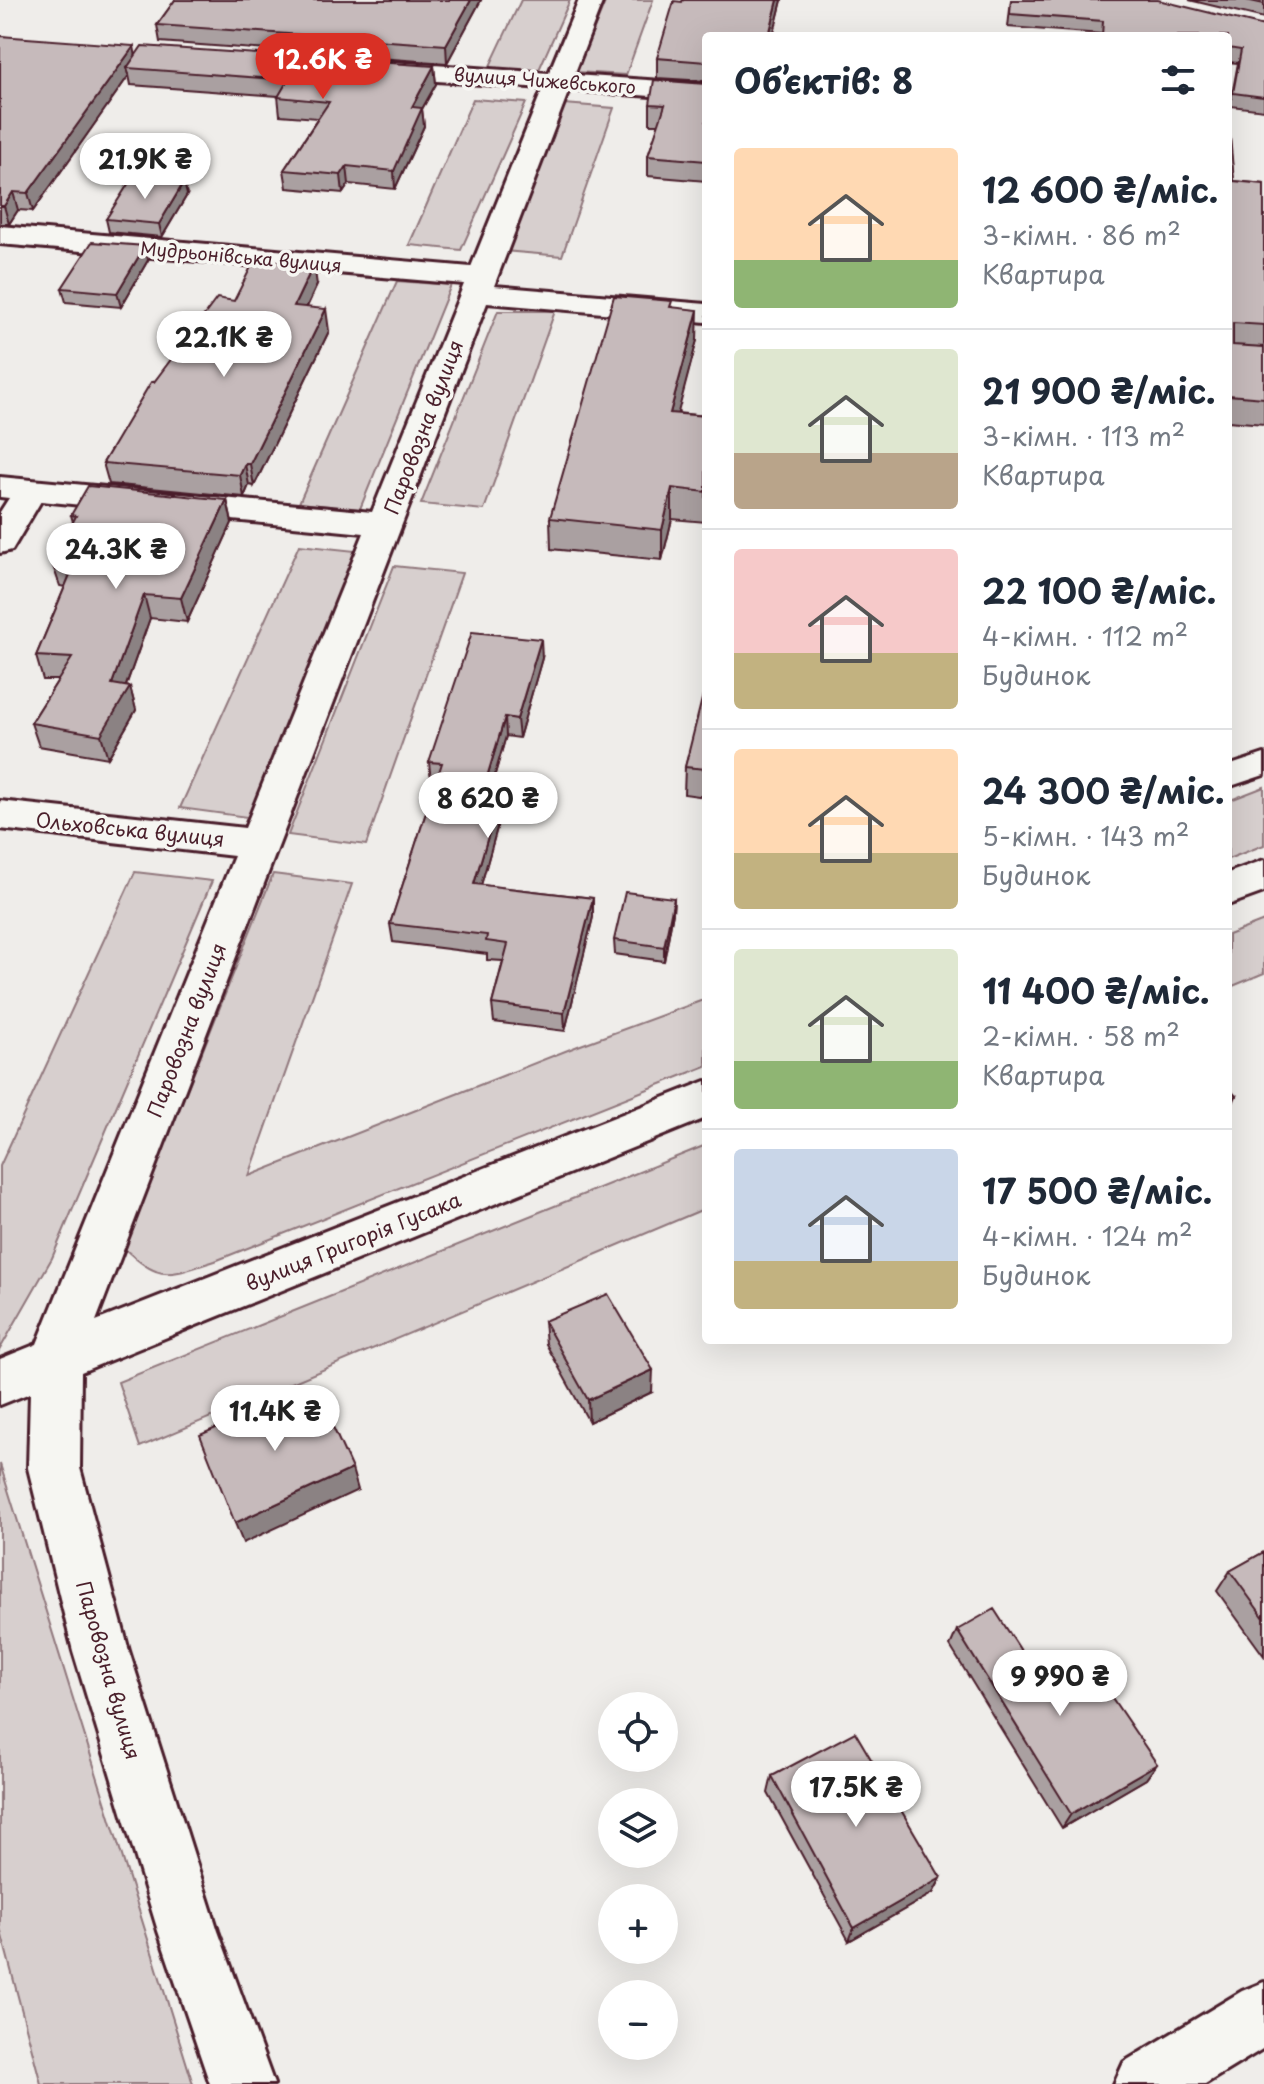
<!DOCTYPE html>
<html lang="uk">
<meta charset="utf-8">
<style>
body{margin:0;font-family:"Playpen Sans",sans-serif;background:#f2f2f3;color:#1f2937;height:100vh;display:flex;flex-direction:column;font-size:30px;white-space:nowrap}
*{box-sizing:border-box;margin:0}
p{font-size:26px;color:#747a83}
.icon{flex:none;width:44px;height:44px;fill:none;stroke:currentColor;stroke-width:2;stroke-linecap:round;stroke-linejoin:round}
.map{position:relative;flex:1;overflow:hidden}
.side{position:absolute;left:702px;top:32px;width:530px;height:1312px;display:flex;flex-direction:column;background:#fff;border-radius:8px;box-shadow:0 8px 32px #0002}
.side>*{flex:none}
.buttons{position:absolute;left:598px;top:1692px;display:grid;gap:16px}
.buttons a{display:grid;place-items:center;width:80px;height:80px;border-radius:50%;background:#fff;box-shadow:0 8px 32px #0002;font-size:40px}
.price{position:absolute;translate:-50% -68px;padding:0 18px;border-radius:28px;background:#fff;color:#222;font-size:26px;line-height:52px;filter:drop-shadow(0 2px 4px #0008)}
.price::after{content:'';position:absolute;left:50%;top:48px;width:24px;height:18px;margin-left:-12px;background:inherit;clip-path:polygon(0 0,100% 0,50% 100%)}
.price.current{background:#d93025;color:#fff}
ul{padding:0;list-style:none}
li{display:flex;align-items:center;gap:24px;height:200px;padding:0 32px}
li+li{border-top:2px solid #e0e1e3}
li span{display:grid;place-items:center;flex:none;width:224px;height:160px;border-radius:8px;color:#555}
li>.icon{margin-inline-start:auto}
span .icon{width:96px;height:96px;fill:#fffc;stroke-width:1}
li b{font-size:34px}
h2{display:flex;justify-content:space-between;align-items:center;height:96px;padding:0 32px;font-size:34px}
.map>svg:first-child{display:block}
.green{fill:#d7cfce;stroke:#90777c;stroke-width:2}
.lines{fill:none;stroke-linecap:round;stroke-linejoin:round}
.service-casing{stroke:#4a1f2b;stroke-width:6}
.minor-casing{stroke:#4a1f2b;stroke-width:6}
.service{fill:#f6f6f2;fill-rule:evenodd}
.minor{fill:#f6f6f2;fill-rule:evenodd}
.wall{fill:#aaa0a1;stroke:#4a1f2b;stroke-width:2}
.shaded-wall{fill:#8b8283;stroke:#4a1f2b;stroke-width:2}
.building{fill:#c6babb;stroke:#4a1f2b;stroke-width:2}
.labels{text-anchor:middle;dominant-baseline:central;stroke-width:7;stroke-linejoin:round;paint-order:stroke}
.far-street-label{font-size:18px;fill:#4a1f2b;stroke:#f6f6f2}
.street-label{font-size:20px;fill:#4a1f2b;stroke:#f6f6f2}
</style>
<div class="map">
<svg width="1264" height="2084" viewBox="0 0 1264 2084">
<rect width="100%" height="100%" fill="#efedea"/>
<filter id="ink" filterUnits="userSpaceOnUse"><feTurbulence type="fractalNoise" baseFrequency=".0125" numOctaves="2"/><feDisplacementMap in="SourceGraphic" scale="16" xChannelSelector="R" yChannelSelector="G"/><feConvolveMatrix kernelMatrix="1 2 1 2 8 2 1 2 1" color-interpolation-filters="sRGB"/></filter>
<g filter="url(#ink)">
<!-- green -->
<path class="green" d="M521,0H570L538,72L489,68Z
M606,0H653L626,75L576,72Z
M473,99L526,103L461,250L409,245Z
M564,104L614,108L562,256L504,251Z
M397,281L451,285L360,509L299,503Z
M498,311H555L484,510L421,504Z
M299,545L365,552L254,818L180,808Z
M394,566L462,573L366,845L288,835Z
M1264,787V845L1228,859V801Z
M135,872L212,881L52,1258L0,1349V1166Z
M273,874L352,884L249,1176L578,1046L706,999V1066L215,1261C169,1275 161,1284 124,1248Z
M1264,921V973L1228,988V935Z
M706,1145V1208L140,1447L118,1382Z
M0,1464L193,2084H41L0,1928Z"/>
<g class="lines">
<defs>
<path id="service" d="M1264,754V775L1228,787V766Z"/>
<path id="minor" d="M579,0H603L574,75L706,84V100L569,90L494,286L706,304V322L487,303L96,1321L706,1081V1118L81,1372L80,1468L129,1651L218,1931L274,2084H210L158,1931L73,1651L28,1468L30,1393L0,1405V1359L37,1344L234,856L0,829V801L245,828L364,533L41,501L12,550L0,553V512L9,498L0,497V477L372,512L464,284L0,244V226L471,267L543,88L377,77L368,74L364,69L368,64L377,61L549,73Z
M1264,860V892L1228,905V873Z
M1264,1982V2048L1205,2084H1114L1124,2062L1242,1991Z"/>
</defs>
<!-- service casing -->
<use href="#service" class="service-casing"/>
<!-- minor casing -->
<use href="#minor" class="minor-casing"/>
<!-- service -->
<use href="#service" class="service"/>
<!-- minor -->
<use href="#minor" class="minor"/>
</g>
<!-- wall -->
<path class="wall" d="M175,0H481L447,63L160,42L157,25Z
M683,0H782L773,36H706V81L657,78V58Z
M1011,0L1264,26V110L1230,106L1238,63L1228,62V36H1101V34L1008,27Z
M1189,0H1264V18Z
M0,36L136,55L434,66L436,84L422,109L424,126L395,189L349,184L343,193L287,188L284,170L318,118L280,115L278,96L131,85L129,75L33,211L18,210L9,224H0Z
M706,84V181L648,176V156L659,124H650V104Z
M1228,125L1234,181L1264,184V424L1228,421Z
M187,195L162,237L109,232L106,219Z
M148,260L121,307L66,302L62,288Z
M317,285L307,307L329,331L254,486L249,485L244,497L109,484L103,463L154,382L234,301Z
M672,307L697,340L677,413L706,416V522L672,519L662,560L551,549L550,518Z
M227,500L232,523L187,622L150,618L126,686L130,687L136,710L108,758L39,746L31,723L58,680H43L36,656L65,587L60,586L52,563L73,522L71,515Z
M542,658L519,738L506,736L485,808L496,809L497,828L481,885L593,898V917L565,1031L494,1022L492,1004L503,961L487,960V954L393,942L390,924L436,782L431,781L429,762Z
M706,695V797L684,794L685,767Z
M674,898L673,912L664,961L615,954L614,940Z
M544,1321L652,1392L589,1422L546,1344Z
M1264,1552V1656L1217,1591L1230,1571Z
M957,1630L1043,1685L1157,1764L1146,1779L1062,1828L950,1646Z
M772,1776L941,1878L933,1893L849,1941L768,1793Z"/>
<!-- shaded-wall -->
<path class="shaded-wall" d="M471,0H481L447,63L446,45Z
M778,0H782L773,36H769Z
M134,46L137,63L127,68L129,75L33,211L28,193Z
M434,66L436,84L422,109L424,126L395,189L394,171L412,107Z
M347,166L349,184L343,193L341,175Z
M184,182L187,195L162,237L159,224Z
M13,192L18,210L9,224L4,206Z
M145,246L148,260L121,307L117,293Z
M314,264L317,285L297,327L294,306Z
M326,309L329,331L254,486L250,464Z
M698,310L697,340L670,443V413Z
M245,464L249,485L244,497L240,475Z
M672,488V519L662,560V530Z
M227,500L232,523L187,622L181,598Z
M144,595L150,618L120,702L130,687L136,710L108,758L101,735L112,684Z
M541,639L542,658L519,738L517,719Z
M505,717L506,736L480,826L478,807Z
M496,809L497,828L476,903L474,884Z
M593,898V917L565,1031L564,1013Z
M674,898L673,912L664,961V947Z
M1236,1096L1228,1114V1099Z
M653,1370L652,1392L589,1422L588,1400Z
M352,1469L358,1490L243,1543L235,1523Z
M1157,1764L1146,1779L1062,1828L1071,1814Z
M941,1878L933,1893L849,1941L854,1928Z"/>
<!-- building -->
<path class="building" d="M175,0H471L446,45L157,25Z
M683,0H778L769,35L742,33L741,36H706V62L657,58L674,1L682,2Z
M1011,0H1158L1264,26V97L1233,93L1241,50L1228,48V36H1102L1103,21L1010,14Z
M1246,0H1264V4Z
M0,36L134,46L28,193L13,192L4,206H0Z
M142,46L434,66L412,107L422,108L394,171L347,166L341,175L284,170L329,102L278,97L288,80L127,68Z
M654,80L706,84V161L648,156L665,105L650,104Z
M1228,125H1229L1234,181L1264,184V325L1233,323V345L1264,347V398L1228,395Z
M132,178L184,182L159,224L106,219Z
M92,242L145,246L117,293L62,288Z
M255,259L314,264L294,306L326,309L250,464H245L240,475L103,463L151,382H154L217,298L234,301Z
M614,296L672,301L670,307L698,310L670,413L706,416V492L672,488L662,530L550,518Z
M88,486L227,500L181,598L144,595L112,684L130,687L101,735L31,723L72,658L36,656L74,565L52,563L76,516L71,515Z
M472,632L541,639L517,719L505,717L478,807L496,809L474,884L593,898L564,1013L492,1004L508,944L486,941L487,935L390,924L442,763L429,762Z
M703,695H706V769L685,767Z
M1228,696L1230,730H1228Z
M625,892L674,898L664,947L614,940Z
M1228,1087L1236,1096L1228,1099Z
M608,1294L653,1370L588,1400L544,1321Z
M314,1385L352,1469L235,1523L200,1435Z
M1264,1552V1618L1230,1571Z
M994,1609L1043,1685L1087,1661L1157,1764L1071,1814L957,1630Z
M855,1732L941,1878L854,1928L772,1776Z"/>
</g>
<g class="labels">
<!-- far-street labels -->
<g class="far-street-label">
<text transform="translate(545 80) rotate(4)">вулиця Чижевського</text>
<text transform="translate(241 256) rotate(5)">Мудрьонівська вулиця</text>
</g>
<!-- street labels -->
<g class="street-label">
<text transform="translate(423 427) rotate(-69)">Паровозна вулиця</text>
<text transform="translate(130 829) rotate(6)">Ольховська вулиця</text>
<text transform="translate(186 1030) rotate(-69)">Паровозна вулиця</text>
<text transform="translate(353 1241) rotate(-22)">вулиця Григорія Гусака</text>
<text transform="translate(109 1670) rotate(74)">Паровозна вулиця</text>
</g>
</g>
</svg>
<div class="buttons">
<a><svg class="icon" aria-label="locate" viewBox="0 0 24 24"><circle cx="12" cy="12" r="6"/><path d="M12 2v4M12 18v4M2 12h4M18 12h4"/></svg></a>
<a><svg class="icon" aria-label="layers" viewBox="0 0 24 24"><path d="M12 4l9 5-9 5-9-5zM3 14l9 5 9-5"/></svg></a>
<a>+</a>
<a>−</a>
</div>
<b class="price current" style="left:323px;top:101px">12.6K ₴</b>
<b class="price" style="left:145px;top:201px">21.9K ₴</b>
<b class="price" style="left:224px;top:379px">22.1K ₴</b>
<b class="price" style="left:116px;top:591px">24.3K ₴</b>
<b class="price" style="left:488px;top:840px">8 620 ₴</b>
<b class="price" style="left:275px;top:1453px">11.4K ₴</b>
<b class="price" style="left:1060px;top:1718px">9 990 ₴</b>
<b class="price" style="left:856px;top:1829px">17.5K ₴</b>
<section class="side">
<h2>Об’єктів: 8<svg class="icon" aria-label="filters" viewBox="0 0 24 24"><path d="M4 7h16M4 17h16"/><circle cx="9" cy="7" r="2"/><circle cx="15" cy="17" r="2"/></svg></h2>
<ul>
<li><span style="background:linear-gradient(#ffd9b3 70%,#8fb573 0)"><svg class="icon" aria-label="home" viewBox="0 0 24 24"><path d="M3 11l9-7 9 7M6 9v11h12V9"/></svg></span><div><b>12 600 ₴/міс.</b><p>3-кімн. · 86 m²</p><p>Квартира</p></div></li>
<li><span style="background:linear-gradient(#dfe7d0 65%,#b9a48a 0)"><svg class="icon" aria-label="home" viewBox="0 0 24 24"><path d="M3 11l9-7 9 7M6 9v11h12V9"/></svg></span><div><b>21 900 ₴/міс.</b><p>3-кімн. · 113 m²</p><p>Квартира</p></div></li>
<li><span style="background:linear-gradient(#f6c9c9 65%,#c2b280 0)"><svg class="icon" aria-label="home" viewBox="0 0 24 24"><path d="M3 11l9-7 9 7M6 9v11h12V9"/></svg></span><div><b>22 100 ₴/міс.</b><p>4-кімн. · 112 m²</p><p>Будинок</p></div></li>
<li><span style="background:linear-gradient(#ffd9b3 65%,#c2b280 0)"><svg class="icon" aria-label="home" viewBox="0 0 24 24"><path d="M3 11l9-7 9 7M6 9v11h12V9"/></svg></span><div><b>24 300 ₴/міс.</b><p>5-кімн. · 143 m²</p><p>Будинок</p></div></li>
<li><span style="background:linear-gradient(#dfe7d0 70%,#8fb573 0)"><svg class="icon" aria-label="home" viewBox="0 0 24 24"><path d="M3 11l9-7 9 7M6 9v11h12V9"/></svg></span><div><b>11 400 ₴/міс.</b><p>2-кімн. · 58 m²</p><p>Квартира</p></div></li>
<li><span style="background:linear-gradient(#c9d6e8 70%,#c2b280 0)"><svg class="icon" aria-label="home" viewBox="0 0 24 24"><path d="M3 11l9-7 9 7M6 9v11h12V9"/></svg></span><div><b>17 500 ₴/міс.</b><p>4-кімн. · 124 m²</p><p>Будинок</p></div></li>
</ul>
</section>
</div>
